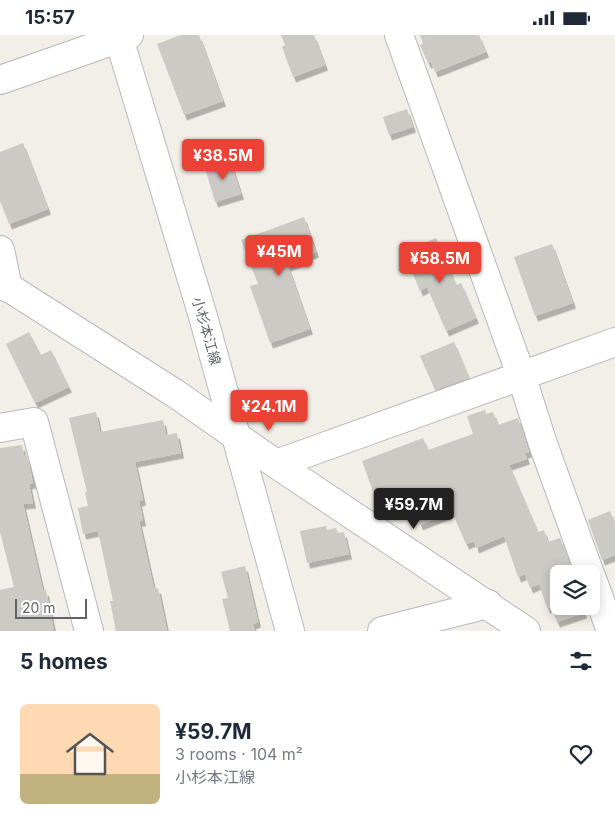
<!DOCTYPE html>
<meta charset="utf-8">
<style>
body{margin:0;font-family:Inter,"Noto Sans JP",sans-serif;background:#f6f6f7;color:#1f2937;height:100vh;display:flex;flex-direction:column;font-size:19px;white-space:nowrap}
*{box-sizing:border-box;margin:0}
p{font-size:16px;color:#747a83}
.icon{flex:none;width:28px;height:28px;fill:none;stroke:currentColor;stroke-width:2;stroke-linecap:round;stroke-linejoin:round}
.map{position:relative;height:596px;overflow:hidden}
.panel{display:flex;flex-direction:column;background:#fff;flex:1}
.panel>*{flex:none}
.controls{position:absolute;left:550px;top:530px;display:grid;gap:10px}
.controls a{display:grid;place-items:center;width:50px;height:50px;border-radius:8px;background:#fff;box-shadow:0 2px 12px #0003;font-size:25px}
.scale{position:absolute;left:15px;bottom:12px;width:72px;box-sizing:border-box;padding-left:5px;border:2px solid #5f6368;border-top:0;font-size:14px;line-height:18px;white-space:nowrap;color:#5f6368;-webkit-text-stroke:4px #fff;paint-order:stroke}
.price{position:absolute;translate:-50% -42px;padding:0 11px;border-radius:5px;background:#ea4335;color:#fff;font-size:16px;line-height:32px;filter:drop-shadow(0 1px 2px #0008)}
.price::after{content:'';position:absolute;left:50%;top:30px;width:15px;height:11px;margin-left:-8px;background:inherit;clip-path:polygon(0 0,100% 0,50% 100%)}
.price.on{background:#222;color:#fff}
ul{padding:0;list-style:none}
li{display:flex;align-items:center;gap:15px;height:125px;padding:0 20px}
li+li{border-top:1px solid #e0e1e3}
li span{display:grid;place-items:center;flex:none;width:140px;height:100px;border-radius:8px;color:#555}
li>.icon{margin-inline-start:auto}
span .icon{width:60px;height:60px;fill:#fffc;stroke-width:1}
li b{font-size:21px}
h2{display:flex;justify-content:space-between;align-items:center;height:60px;padding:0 20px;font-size:21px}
.status{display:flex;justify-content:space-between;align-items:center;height:35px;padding:0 25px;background:#fff;direction:ltr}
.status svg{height:14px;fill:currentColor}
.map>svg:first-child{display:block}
.building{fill:#cccac5;filter:url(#shadow)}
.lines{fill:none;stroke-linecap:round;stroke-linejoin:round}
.street-casing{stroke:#b5b8bc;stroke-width:30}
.secondary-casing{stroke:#b6babf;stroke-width:30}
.street{stroke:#fff;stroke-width:28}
.secondary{stroke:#fff;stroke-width:28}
.labels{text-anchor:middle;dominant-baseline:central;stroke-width:4;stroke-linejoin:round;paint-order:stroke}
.street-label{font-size:14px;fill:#5f6368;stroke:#fff}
</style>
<div class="status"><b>15:57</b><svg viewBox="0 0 49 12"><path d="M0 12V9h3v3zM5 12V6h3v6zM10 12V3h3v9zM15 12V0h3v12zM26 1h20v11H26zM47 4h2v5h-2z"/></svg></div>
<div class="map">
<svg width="615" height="596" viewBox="0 0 615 596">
<defs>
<filter id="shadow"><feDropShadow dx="3" dy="5.5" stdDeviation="0" flood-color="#0004"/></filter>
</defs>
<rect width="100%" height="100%" fill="#f1efe8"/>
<!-- building -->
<path class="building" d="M181,0H199L223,66L184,80L157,9Z
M281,0H314L325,30L293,42L282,12L285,10Z
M420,0H479L486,17L435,37L431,27L428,28L420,10L423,9Z
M407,74L413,92L389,100L383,82Z
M23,108L48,174L9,189L0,166V117Z
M230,125L241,159L215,167L205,133Z
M304,182L316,217L309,220L310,222L288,231L310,294L270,308L250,251L258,249L241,205Z
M436,203L456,250L461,248L476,283L446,296L427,252L420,256L404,217Z
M552,209L573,268L535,281L514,222Z
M29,297L41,320L51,315L69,352L35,368L6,309Z
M454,307L469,343L435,355L420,321Z
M485,375L486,379L493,377L498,390L518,383L529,417L525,418L527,424L509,430L538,497L544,495L548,507L560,503L573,537L570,539H559V571H582L584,578L557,587L551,572L547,573L539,549L530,553L525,539L518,542L504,501L476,513L474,506L466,509L452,477L420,490L409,461L379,473L362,426L423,403L428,415L473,399L467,381Z
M96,377L100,397L163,385L166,400L177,398L181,418L135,427L143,465L139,466L143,486H139L154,554L158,553L167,596H116L110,566H113L98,496L83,499L78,473L88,471L85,457H87L69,383Z
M22,410L24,421L27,420L33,448L29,449L33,468L23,469L43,556L46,555L54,596H0V555L14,552L0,497V413Z
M610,476L615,488V520L602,525L588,485Z
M326,491L327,495L336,493L338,498L344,497L349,519L307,528L300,496Z
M245,531L258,587L253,589L255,596H230L222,564L228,563L221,537Z"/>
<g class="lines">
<defs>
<path id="street" d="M399,0L521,340L543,409L590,539
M0,45L129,0
M0,215L8,253
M0,393L34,387L89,596
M276,429L615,307
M591,541L611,596
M382,596L488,569"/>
<path id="secondary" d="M118,0L202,278L290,596
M0,247L176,359L276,429L526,596"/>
</defs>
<!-- street casing -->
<use href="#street" class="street-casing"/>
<!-- secondary casing -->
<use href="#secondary" class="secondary-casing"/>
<!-- street -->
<use href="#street" class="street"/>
<!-- secondary -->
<use href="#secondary" class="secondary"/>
</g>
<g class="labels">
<!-- street labels -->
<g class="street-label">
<text transform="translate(207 296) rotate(74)">小杉本江線</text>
</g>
</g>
</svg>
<div class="controls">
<a><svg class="icon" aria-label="layers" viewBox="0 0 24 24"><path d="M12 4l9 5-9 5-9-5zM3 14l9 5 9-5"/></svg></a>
</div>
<div class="scale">20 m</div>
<b class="price" style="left:223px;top:146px">¥38.5M</b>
<b class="price" style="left:279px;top:242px">¥45M</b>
<b class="price" style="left:440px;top:249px">¥58.5M</b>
<b class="price" style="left:269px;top:397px">¥24.1M</b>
<b class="price on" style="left:414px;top:495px">¥59.7M</b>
</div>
<section class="panel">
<h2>5 homes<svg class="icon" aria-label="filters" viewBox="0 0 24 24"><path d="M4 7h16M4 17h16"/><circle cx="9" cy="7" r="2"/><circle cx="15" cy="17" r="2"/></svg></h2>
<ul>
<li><span style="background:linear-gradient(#ffd9b3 70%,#c2b280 0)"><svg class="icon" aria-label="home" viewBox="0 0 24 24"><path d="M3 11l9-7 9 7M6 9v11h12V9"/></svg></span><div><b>¥59.7M</b><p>3 rooms · 104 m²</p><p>小杉本江線</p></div><svg class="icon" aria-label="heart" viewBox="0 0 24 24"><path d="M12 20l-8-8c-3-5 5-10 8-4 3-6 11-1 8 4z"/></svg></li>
</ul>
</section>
